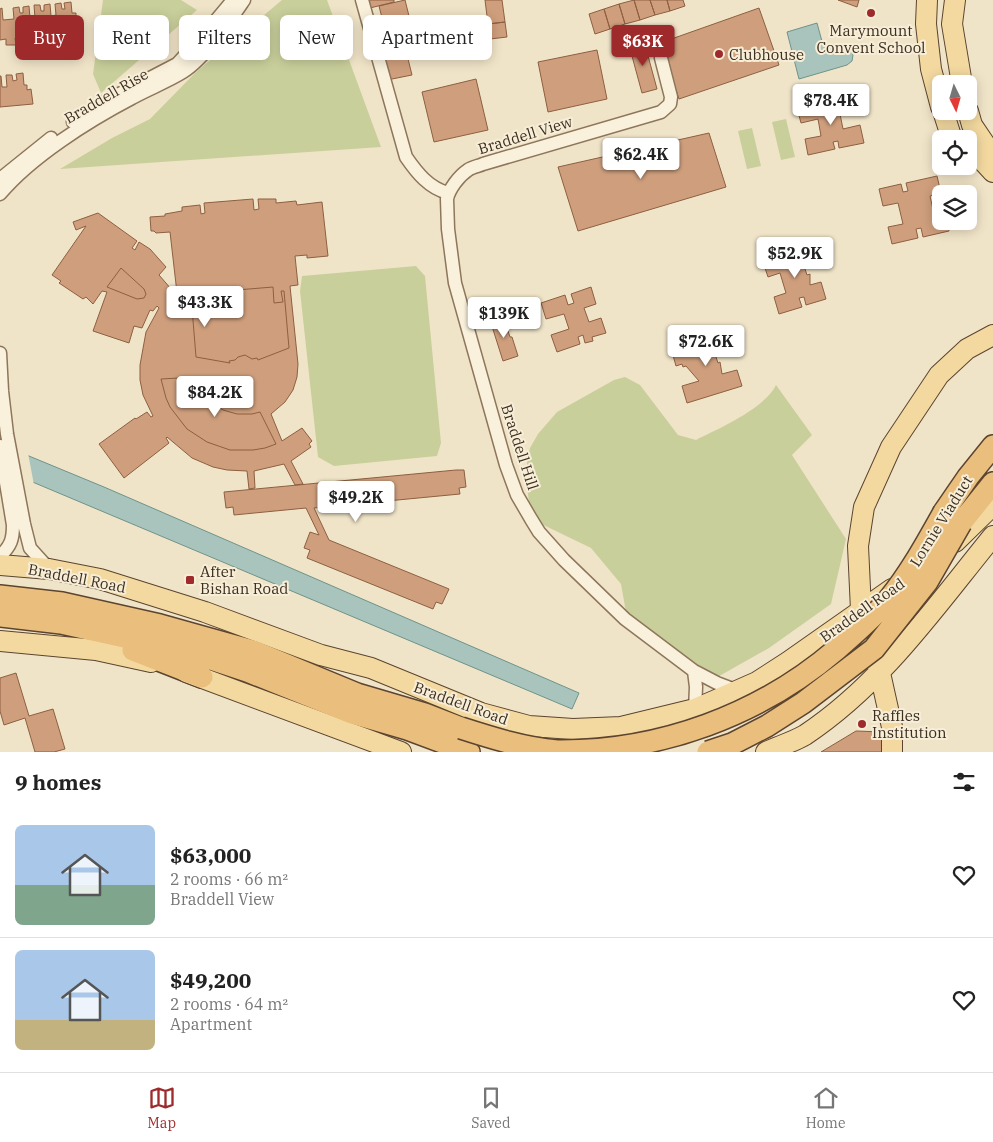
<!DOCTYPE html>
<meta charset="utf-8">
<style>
body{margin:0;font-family:"IBM Plex Serif",serif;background:#f2f2f2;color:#222;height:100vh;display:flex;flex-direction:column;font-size:19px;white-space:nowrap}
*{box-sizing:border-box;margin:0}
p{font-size:16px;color:#767676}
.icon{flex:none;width:28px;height:28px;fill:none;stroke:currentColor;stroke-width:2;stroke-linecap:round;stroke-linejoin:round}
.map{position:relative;height:752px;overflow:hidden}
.drawer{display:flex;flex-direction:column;background:#fff;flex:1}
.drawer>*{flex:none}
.top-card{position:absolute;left:15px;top:15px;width:500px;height:45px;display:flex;gap:10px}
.needle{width:32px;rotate:175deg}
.controls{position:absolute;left:932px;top:75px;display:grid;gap:10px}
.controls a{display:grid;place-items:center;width:45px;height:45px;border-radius:8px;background:#fff;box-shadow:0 2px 12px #0003;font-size:25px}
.price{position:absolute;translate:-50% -42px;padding:0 11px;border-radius:5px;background:#fff;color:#222;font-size:16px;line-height:32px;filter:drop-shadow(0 1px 2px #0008)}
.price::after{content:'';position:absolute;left:50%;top:30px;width:15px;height:11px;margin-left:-8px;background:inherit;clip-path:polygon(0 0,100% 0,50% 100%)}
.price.selected{background:#9e2a2b;color:#fff}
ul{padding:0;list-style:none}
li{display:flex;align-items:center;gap:15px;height:125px;padding:0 15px}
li+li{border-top:1px solid #e0e0e0}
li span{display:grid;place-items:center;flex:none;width:140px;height:100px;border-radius:8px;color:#555}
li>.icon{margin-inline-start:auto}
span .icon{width:60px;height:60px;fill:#fffc;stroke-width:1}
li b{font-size:21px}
h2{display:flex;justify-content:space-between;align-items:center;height:60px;padding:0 15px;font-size:21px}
.chip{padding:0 18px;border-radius:8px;background:#fff;box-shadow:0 2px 12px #0003;font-size:18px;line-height:45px}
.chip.selected{background:#9e2a2b;color:#fff}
.tab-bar{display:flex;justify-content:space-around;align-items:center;height:70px;border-top:1px solid #e0e0e0;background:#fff;font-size:14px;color:#767676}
.tab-bar a{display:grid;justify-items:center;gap:2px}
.tab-bar .selected{color:#9e2a2b}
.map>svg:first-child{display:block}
.green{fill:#c9cf9b}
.water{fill:#a9c4bc;stroke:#6f938a}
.pier{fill:#f0e4c8}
.building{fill:#cf9f7d;stroke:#8d5f41}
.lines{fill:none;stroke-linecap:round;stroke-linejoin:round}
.minor-casing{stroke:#8d765c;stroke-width:15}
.primary-casing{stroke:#5b4430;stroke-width:22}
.trunk-casing{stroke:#5b4430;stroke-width:24}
.minor{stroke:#faf1dc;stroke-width:12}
.primary{stroke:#f3d9a0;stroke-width:20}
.trunk{stroke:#eabe7c;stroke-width:21}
.trunk-bridge-casing{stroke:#5b4430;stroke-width:24;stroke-linecap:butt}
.trunk-bridge{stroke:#eabe7c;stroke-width:21}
.poi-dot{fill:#9e2a2b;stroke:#f7eed8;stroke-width:2}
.labels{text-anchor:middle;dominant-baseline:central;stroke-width:4;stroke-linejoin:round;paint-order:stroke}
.poi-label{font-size:15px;fill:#3d2e20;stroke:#f7eed8;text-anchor:start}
.street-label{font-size:15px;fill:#3d2e20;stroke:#f7eed8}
</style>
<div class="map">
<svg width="993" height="752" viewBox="0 0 993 752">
<rect width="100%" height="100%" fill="#f0e4c8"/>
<!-- green -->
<path class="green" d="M103,0H181L197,10L101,93L93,74Z
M282,0H327L381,147L60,169L112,138L150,119L196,72Z
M786,119L795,157L781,160L772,122Z
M752,128L761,166L747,169L738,131Z
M416,266L425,276L441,443L437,456L334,466L318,457L300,291L302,276Z
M625,377L640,385L678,435L696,440C720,428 764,409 776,385L812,435L792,455L846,539L831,604L769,648L714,679L627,618L621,584L591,548L531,519L527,486V459L530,448L538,434L557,412L614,380Z"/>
<!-- water -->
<path class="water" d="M817,23L823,45H844L850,47L853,55L852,61L847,65L799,79L787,32Z
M12,449L104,487L579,693L572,709L4,470Z"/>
<!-- pier -->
<path class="pier" d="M13,447L28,453L34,485L0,471Z"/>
<!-- building -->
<path class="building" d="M368,0H394V2L370,8Z
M405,0L414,36L388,42L379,6Z
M485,0H502L505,22L488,24Z
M634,0L640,20L625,24L619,4Z
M634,0H650L655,15L640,20Z
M650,0H667L670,11L655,15Z
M667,0H683L685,6L670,11Z
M838,0H859L857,7Z
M71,2L72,13H76V18H80L81,32L15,38L16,45H6V39L0,40V9L2,8L3,20L14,19L13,8L19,7L20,13H23V7L29,6L30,18H35L34,5H40L41,11H44V5L50,4L51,16L56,15L55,4L61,3L62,9H65L64,3Z
M619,4L625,24L610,29L604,9Z
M759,8L779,65L679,99L660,43Z
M604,9L610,29L595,34L589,14Z
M505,22L507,37L490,39L488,24Z
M403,39L412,75L387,80L379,44Z
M644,41L657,89L642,93L629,45Z
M597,50L607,99L548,112L538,62Z
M23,73L24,85H27V90L31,89L33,104L0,107V76H1L2,87H7L6,75H12L13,81L17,80L16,74Z
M476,79L488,130L434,142L422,92Z
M851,96L854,111L840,114L843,129L860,125L864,143L839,148L838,141L833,142L835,149L808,155L805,139L821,136L818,119L801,123L797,108L821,103L822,108L827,107L826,102Z
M709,133L726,187L578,231L558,167Z
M937,176L941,193L930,196L934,214L941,212V221H947L949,231L923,237L921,228L916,229L918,238L892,244L888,227L903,224L898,203L883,206L879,189L901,184L903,192L908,191L906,183Z
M253,199L254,210L259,209L258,199H276V203L296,201L297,205L322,202L328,256L307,258V255L295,256L298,285L290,286L298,364L297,377L293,390L285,402L271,414L282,441L302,428L312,441L309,444L311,447L291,461L303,484L295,485L284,464L254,471L255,488L249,489L247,471L227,470L213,467L192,458L167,437L166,438L169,443L124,478L99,444L135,418L136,419L147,412L151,417L153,416L143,395L140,380V365L146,332L159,308L157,306L153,311L150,310L142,328L134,326L129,343L93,331L107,292L102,291L93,304L86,297L83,299L59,283L61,281L52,275L86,226L76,230L73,222L98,213L137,241L132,248L135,250L139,242L150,249L166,267L159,275L172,290L167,293L171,297L177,293L170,232L156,233L154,231H151L150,217L165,216V214L182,211V207L200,205L201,214L205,213L204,203Z
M813,244L818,262L804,266L807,275L810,274V285L821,282L826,299L806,305L804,297L799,298L802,307L779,314L774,297L786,293L780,273L768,277L762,259L785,253L787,260L792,259L790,251Z
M121,268L144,289L146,294L144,298L137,299L107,287Z
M273,287L274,303L283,302L281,291H284L289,348L258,360L257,358L252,359L245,355L238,357L235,360L229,361L230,363L196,357L192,308L202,309L201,293Z
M591,287L596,304L584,308L589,322L601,318L606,333L592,337L593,341L585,343L583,335L578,337L580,344L557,352L551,335L569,329L564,314L546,319L541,303L565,295L568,305L574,303L571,294Z
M503,316L510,337H512L518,356L503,361L490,320Z
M725,331L731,350L715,354L718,363L720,362L722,374L737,370L742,386L687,403L682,386L699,381L686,366L683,367L682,364L676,366L671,348L696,340L699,350L704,348L701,339Z
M197,377L203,390L209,399L223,410L237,414H252L260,412L276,444L265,448L253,450H230L207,442L187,429L170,407L166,398L161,379Z
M456,470H464L466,487L459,488L460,494L314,508L329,540L449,589L442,604L436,602L433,609L307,558L310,550L304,548L310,532L319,535L306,508L234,515L233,507L226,508L224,492Z
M16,673L29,716L53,709L65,749L54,752H35L25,718L4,725L0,711V678Z
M856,731L883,732V752H821Z"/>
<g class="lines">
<defs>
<path id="minor" d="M362,0L406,157C417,173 429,188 448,193
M661,58L671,97L670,104L661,112L483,164C479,166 472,167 468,170C459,176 449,189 447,199L448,229L455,283L506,465L517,495L531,519L539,532L564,560L625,619L694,671L717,683L738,691
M73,122L106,101L177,64L202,37L233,0
M0,179L51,138
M0,194C31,157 88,121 132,98C148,89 167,82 183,72C205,58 229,22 244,0
M0,353L2,391L7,434L24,524L30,548L49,569
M0,446L13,525C13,539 11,546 0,556
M694,671L696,687L695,709"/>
<path id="primary" d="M927,0L926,24L931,69L941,107
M955,0L952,24L962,84
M943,111L951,136L953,139
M968,111L972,125L993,156
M969,152L981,159L993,172
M955,542L993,505
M0,565L49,569L100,579L205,612L321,655L371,668L481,713L529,726L573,729L621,727L695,709L716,700L757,682L788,662L892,589
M0,641L96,650L151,662
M186,672L401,752
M766,752C779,746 793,742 805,735C882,684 935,607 993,536
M892,752V727L880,673L861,610L858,546L864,507L891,447L939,375L967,349L993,335"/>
<path id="trunk" d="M944,512L968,477L993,446
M961,523L993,483
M0,596L62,603L160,625L253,651L357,694L425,714L461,728
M0,616L61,623L156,644L208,658L247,671L352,713L407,729L469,752
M133,650L202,677"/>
</defs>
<!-- minor casing -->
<use href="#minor" class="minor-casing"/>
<!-- primary casing -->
<use href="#primary" class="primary-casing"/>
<!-- trunk casing -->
<use href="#trunk" class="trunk-casing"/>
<!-- minor -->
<use href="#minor" class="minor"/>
<!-- primary -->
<use href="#primary" class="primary"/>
<!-- trunk -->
<use href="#trunk" class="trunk"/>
<defs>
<path id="trunk-bridge" d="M461,728C492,738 524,748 557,751C660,752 760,715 837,649C855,633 874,617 889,599C911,572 927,542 944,512
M708,752L732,744L767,726L803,703L874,649L927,582L961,523"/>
</defs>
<!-- trunk-bridge casing -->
<use href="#trunk-bridge" class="trunk-bridge-casing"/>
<!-- trunk-bridge -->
<use href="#trunk-bridge" class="trunk-bridge"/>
</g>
<!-- markers -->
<g class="poi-dot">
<circle cx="871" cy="13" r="5"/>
<circle cx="719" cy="54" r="5"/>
<rect x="185" y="575" width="10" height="10" rx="2.5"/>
<circle cx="862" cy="724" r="5"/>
</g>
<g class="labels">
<!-- poi labels -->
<g class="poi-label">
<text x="871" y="30" text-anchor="middle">Marymount<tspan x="871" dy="17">Convent School</tspan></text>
<text x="729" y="54">Clubhouse</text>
<text x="200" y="571">After<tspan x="200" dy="17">Bishan Road</tspan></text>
<text x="872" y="715">Raffles<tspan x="872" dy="17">Institution</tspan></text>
</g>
<!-- street labels -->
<g class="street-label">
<text transform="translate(106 96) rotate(-30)">Braddell Rise</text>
<text transform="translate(525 135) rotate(-17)">Braddell View</text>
<text transform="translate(520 447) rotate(72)">Braddell Hill</text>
<text transform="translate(941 521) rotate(-58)">Lornie Viaduct</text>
<text transform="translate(77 578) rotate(11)">Braddell Road</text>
<text transform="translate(862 610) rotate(-35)">Braddell Road</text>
<text transform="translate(461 703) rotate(20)">Braddell Road</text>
</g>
</g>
</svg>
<div class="controls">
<a><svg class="needle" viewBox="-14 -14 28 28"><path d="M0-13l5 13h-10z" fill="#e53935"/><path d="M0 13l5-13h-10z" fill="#767676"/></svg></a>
<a><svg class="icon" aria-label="locate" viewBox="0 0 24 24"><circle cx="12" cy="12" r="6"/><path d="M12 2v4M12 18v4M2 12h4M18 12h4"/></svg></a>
<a><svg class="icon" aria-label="layers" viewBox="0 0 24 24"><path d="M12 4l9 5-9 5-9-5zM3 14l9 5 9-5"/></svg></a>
</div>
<b class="price selected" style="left:643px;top:67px">$63K</b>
<b class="price" style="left:831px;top:126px">$78.4K</b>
<b class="price" style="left:641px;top:180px">$62.4K</b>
<b class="price" style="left:795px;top:279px">$52.9K</b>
<b class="price" style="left:205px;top:328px">$43.3K</b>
<b class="price" style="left:504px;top:339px">$139K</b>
<b class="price" style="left:706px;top:367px">$72.6K</b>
<b class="price" style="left:215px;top:418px">$84.2K</b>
<b class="price" style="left:356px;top:523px">$49.2K</b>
<div class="top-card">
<a class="chip selected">Buy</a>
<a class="chip">Rent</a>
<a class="chip">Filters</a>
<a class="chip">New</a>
<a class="chip">Apartment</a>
</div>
</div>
<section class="drawer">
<h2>9 homes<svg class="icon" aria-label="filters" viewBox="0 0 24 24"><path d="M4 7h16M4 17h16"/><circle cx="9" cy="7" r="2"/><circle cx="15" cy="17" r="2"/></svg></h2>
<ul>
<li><span style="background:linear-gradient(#a9c7e8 60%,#7fa58c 0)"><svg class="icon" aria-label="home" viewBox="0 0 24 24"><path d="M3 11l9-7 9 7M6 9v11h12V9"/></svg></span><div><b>$63,000</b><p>2 rooms · 66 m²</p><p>Braddell View</p></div><svg class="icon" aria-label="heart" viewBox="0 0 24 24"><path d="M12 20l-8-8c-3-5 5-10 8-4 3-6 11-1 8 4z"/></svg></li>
<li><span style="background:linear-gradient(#a9c7e8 70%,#c2b280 0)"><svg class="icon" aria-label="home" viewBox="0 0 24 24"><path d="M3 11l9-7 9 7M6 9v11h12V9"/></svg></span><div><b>$49,200</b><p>2 rooms · 64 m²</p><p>Apartment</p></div><svg class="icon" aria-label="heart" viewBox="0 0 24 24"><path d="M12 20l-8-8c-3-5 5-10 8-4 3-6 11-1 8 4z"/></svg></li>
</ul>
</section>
<nav class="tab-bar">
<a class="selected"><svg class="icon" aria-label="map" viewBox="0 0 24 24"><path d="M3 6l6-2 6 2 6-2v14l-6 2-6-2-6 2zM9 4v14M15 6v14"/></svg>Map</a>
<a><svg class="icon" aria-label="saved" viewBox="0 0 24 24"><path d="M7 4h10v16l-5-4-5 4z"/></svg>Saved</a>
<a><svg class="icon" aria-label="home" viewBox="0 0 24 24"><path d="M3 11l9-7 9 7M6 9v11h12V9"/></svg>Home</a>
</nav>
